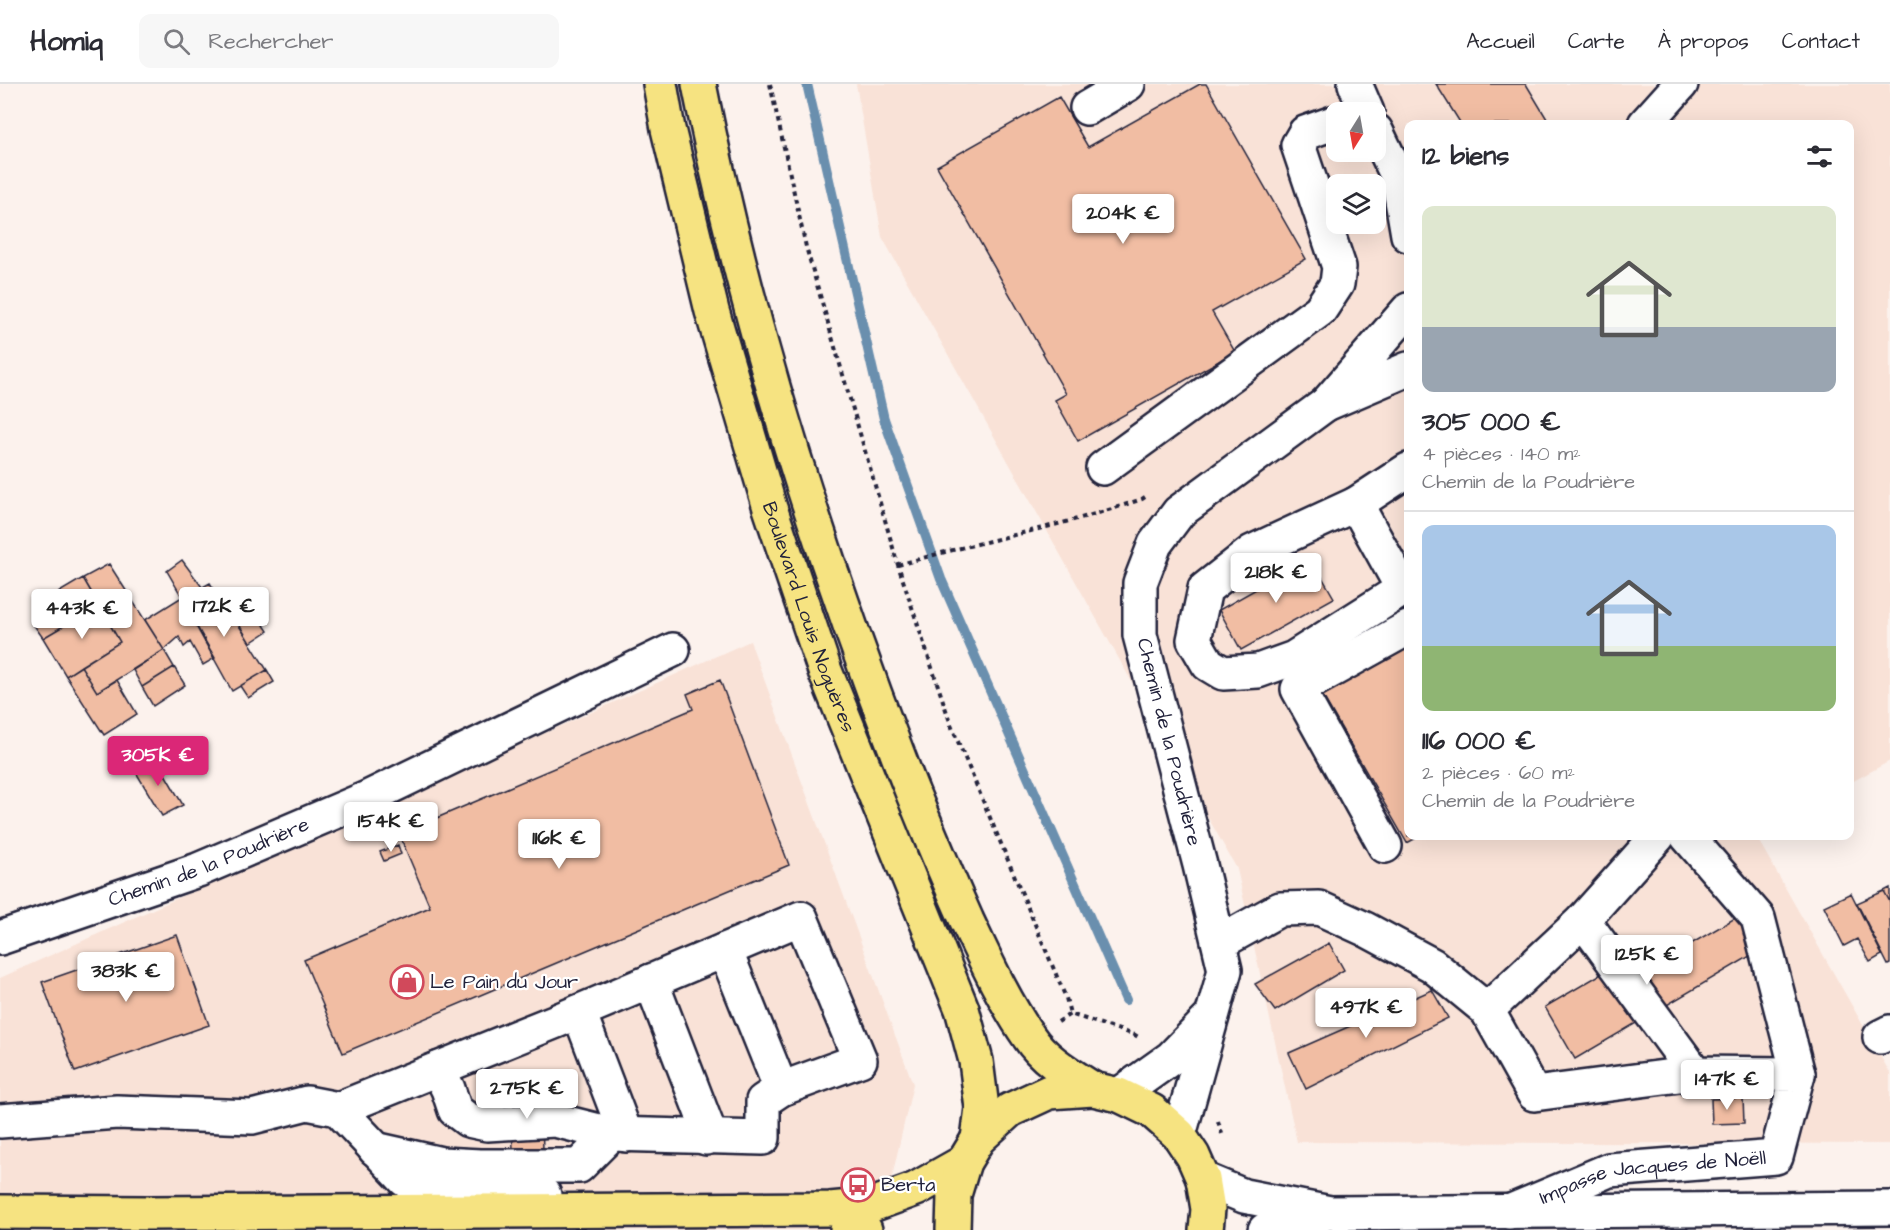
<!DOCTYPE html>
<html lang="fr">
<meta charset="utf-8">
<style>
body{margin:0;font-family:"Architects Daughter",sans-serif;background:#f7f7f7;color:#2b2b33;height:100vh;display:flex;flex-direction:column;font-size:22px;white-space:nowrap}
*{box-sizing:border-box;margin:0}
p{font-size:20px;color:#7c7c81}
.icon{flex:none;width:33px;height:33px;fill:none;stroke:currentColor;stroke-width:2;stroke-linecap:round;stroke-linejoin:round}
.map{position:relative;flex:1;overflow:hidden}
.details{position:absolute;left:1404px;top:36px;width:450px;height:720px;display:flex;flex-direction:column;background:#fff;border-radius:12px;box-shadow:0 6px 24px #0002}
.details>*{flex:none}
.needle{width:39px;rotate:191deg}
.tools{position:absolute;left:1326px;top:18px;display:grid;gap:12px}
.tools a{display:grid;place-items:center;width:60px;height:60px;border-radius:12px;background:#fff;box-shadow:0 6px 24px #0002;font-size:30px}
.price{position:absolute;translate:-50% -51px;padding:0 14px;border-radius:6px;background:#fff;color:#222;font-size:20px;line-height:39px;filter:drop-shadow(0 2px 3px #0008)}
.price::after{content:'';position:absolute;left:50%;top:36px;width:18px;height:14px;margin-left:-9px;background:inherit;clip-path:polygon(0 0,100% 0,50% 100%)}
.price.active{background:#db2777;color:#fff}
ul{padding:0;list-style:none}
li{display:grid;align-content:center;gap:12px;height:318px;padding:0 18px}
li+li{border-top:2px solid #e1e1e2}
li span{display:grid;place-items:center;height:186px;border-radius:12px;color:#555}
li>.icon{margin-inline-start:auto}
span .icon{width:108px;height:108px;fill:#fffc;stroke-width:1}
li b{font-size:26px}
h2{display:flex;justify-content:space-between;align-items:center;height:72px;padding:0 18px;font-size:26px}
header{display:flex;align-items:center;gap:36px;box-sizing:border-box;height:84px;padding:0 30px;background:#fff;border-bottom:2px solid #e1e1e2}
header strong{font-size:28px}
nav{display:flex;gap:33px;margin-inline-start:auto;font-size:21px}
.search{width:420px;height:54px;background:#f7f7f7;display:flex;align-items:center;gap:15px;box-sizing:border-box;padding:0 21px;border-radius:12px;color:#7c7c81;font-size:22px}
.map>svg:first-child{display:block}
.built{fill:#f9e2d7;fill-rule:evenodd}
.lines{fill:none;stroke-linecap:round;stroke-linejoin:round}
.stream{stroke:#6a8fae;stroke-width:10}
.building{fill:#f1bda3;stroke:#22223b;stroke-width:1.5}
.minor-casing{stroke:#22223b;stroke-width:38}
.major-casing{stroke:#22223b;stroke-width:38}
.path{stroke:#22223b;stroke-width:4;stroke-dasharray:4.5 4.5;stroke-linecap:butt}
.minor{stroke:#fff;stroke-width:33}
.major{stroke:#f6e381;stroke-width:33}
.labels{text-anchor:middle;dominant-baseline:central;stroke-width:4.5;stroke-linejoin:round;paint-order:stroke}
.street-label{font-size:20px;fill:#22223b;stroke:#fff}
.poi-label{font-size:20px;fill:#22223b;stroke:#fff;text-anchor:start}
</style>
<header>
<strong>Homiq</strong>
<div class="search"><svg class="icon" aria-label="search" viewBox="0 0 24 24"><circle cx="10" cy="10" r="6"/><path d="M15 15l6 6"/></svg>Rechercher</div>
<nav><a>Accueil</a><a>Carte</a><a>À propos</a><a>Contact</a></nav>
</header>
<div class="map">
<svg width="1890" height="1146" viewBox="0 0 1890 1146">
<rect width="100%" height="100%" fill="#fcf2ed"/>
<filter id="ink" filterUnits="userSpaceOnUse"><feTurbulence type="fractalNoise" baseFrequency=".0167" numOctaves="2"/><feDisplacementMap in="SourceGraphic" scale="12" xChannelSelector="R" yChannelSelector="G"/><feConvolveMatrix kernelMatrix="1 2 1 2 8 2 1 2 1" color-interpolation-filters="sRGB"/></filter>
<g filter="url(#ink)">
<!-- built -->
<path class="built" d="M856,0H1890V677L1850,699V40H1408V752H1756L1890,989V1060L1297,1058L1237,785L882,153ZM1336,28H1376V68H1336ZM1336,100H1376V140H1336Z
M750,557L913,1000L880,1146H0V894Z"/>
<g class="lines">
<!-- stream -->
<path class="stream" d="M807,0L884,335L941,495L1126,916"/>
</g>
<!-- building -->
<path class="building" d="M1200,0H1206L1306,175L1212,228L1235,268L1078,357L1055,316L1066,310L937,82L1059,13L1088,63Z
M1436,0H1526L1547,35L1538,40H1461Z
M1311,474L1334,514L1241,566L1219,526Z
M182,476L202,503L181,515L215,574L203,581L190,558L184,563L179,553L164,566L145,536L182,513L167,487Z
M109,480L164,566L97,608L81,582L120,558L83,494Z
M83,494L99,521L43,554L31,537L55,523L51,513Z
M210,499L231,534L233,532L267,586L232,607L181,515Z
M250,520L268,547L250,559L234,532Z
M99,521L120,558L66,592L43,554Z
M1408,554V752H1420L1407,759L1319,605Z
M164,566L174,583L142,603L133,586Z
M81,582L97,608L117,596L137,630L104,651L66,592Z
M174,583L185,601L153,622L142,603Z
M267,586L274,598L248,614L240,602Z
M720,596L789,781L343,969L304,876L430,823L399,750L693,625L687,610Z
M155,673L183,721L162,732L134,685Z
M398,761L401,770L384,777L380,768Z
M1890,804V818L1884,807Z
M1884,807L1890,818V880L1888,881L1857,819Z
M1851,809L1882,871L1870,878L1857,855L1844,862L1824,822Z
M1742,830L1762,865L1575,975L1545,923L1657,857L1667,874Z
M177,851L209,941L75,988L42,898Z
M1329,859L1344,886L1275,927L1255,900Z
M1432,906L1448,934L1306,1005L1289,969Z
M511,1005H541L543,1066L513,1067Z
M1743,1014L1744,1039L1712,1040L1711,1015Z"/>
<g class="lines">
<defs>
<g id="minor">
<path d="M1355,0L1367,28"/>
<path d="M1087,24L1128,0"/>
<path d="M1645,40L1681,0"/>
<path d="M1376,47L1398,93L1408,151"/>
<path d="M1408,226L1326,320L1408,285"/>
<path d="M1103,384L1320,226L1337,200L1339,183L1298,61L1305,49L1336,38"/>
<path d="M1408,386L1356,420L1403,505L1408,502"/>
<path d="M1356,420L1252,468L1205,505L1194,556L1208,580L1223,589L1258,587L1294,574L1403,505"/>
<path d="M1687,752L1758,834L1798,990"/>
<path d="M1385,762L1298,605L1408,544"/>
<path d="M1583,836L1487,926L1534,1010L1695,989"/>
<path id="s1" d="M0,854L198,786L365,715L673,566"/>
<path d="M1219,859L1280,825L1319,824L1365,845L1432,881L1487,926"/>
<path d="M725,866L781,1005"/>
<path d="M651,897L706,1040V1054"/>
<path d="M579,928L626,1051"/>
<path d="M1880,953L1890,948"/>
<path d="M438,985L448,1005L455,1026L468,1036L487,1040L555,1036L611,1050"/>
<path d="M1119,1011L1171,974L1209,935"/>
<path d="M338,1025L559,936L801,834L860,976L781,1005L763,1017V1054L611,1050L579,1082H480L442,1080L375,1065"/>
<path d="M0,1037L117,1028L252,1033L307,1019L338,1025L405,1096L433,1109L544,1111"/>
<path d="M1179,1051L1225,886L1200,781L1140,551V499L1155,460L1179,428L1326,320"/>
<path d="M1203,1095L1244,1112L1330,1129L1890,1124"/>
<path id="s2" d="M1509,1128L1609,1086L1776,1073L1798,990L1695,989L1583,836L1658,752"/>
<path d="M1265,1146L1321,1131"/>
</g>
<g id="major">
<path id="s3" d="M660,0L668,45L712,227L770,424L825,587L962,925L976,977L982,1024L978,1055"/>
<path d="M699,0C744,230 815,456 899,674C920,729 943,783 967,837C986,877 1004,917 1029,953C1044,976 1071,991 1093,1005"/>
<path d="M0,1128L148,1129L830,1125L872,1121L916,1105L964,1078"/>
<path d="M847,1146H865"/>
<path d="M953,1146L954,1111L964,1078L978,1055L1010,1026L1049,1008L1093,1005L1119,1011L1152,1027L1179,1051L1193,1072L1203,1095L1208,1125L1206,1146"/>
</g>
</defs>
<!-- minor casing -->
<use href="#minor" class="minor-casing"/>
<!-- major casing -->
<use href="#major" class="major-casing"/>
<!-- path -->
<path class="path" d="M770,0L806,163L898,481L951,641L1066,914L1070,930
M898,481C979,457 1062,443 1142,415L1148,411
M1058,938L1070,930L1135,951L1140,954
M1218,1037L1223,1053"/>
<!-- minor -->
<use href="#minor" class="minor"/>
<!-- major -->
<use href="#major" class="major"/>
</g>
</g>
<!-- icons -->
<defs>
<symbol id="shop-ring" viewBox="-11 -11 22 22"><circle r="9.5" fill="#fff" stroke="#d1495b" stroke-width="1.5"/><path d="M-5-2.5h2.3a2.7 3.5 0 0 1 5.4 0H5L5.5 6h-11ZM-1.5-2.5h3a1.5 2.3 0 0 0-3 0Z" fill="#d1495b"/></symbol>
<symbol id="bus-ring" viewBox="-11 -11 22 22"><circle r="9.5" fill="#fff" stroke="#d1495b" stroke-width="1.5"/><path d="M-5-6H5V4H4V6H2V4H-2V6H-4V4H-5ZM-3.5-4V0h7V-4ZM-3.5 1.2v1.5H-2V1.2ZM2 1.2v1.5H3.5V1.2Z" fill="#d1495b"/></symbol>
</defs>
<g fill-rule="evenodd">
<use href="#shop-ring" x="388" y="879" width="38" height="38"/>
<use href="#bus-ring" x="839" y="1082" width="38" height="38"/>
</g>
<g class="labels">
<!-- street labels -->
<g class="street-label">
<text stroke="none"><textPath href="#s3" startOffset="554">Boulevard Louis Noguères</textPath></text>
<text transform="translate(1169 658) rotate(76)">Chemin de la Poudrière</text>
<text stroke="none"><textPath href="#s1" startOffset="222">Chemin de la Poudrière</textPath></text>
<text stroke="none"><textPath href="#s2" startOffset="150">Impasse Jacques de Noëll</textPath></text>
</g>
<!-- poi labels -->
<g class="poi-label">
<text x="430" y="898">Le Pain du Jour</text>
<text x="881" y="1101">Berta</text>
</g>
</g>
</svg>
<div class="tools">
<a><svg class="needle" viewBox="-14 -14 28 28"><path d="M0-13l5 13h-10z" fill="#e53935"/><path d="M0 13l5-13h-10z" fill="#7c7c81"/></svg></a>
<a><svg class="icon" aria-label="layers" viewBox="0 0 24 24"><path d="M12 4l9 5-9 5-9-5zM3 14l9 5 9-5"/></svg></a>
</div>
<b class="price" style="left:1123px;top:161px">204K €</b>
<b class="price" style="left:1276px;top:520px">218K €</b>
<b class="price" style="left:224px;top:554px">172K €</b>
<b class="price" style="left:82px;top:556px">443K €</b>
<b class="price active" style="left:158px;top:703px">305K €</b>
<b class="price" style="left:391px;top:769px">154K €</b>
<b class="price" style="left:559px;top:786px">116K €</b>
<b class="price" style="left:1647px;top:902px">125K €</b>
<b class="price" style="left:126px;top:919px">383K €</b>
<b class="price" style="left:1366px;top:955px">497K €</b>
<b class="price" style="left:1727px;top:1027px">147K €</b>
<b class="price" style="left:527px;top:1036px">275K €</b>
<section class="details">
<h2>12 biens<svg class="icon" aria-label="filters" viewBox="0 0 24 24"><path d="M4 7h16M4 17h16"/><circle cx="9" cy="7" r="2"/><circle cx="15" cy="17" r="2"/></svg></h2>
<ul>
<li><span style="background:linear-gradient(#dfe7d0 65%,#9aa5b1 0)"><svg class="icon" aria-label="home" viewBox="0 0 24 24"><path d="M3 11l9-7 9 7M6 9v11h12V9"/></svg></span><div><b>305 000 €</b><p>4 pièces · 140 m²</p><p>Chemin de la Poudrière</p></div></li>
<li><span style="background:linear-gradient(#a9c7e8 65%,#8fb573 0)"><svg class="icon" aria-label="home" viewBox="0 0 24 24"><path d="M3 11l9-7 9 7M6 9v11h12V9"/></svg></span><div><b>116 000 €</b><p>2 pièces · 60 m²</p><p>Chemin de la Poudrière</p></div></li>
</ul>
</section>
</div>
